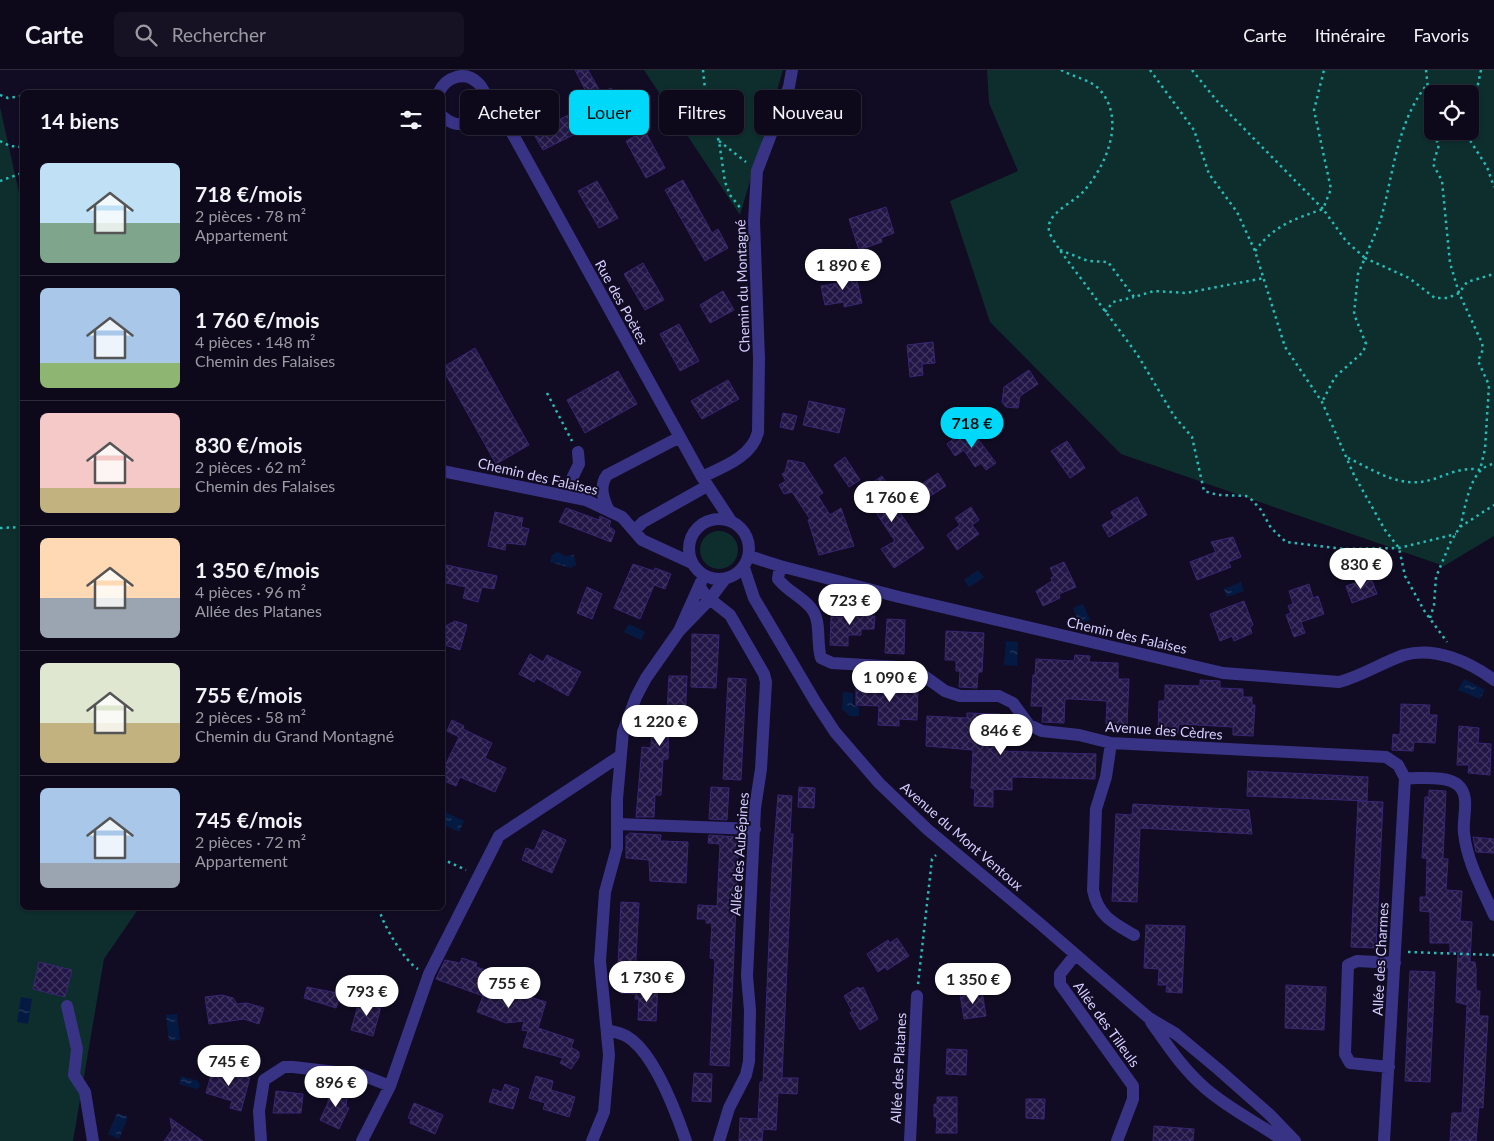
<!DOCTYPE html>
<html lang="fr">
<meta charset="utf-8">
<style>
body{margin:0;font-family:Lato,sans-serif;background:#161223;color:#f1f3f6;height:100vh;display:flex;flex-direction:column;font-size:19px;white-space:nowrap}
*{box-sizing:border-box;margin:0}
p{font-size:16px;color:#9a9aa2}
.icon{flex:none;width:28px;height:28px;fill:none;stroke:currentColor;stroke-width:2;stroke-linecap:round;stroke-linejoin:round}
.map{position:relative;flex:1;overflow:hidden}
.sheet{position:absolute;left:20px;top:20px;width:425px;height:820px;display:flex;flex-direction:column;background:#0d091a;border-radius:8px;box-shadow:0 1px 4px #0004,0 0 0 1px #2d2a39}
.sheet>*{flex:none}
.guide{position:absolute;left:460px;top:20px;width:475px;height:45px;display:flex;gap:10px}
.controls{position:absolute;left:1424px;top:15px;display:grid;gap:10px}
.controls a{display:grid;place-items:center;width:55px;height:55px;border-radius:8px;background:#0d091a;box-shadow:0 1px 4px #0004,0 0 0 1px #2d2a39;font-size:25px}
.price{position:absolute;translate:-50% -42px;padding:0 11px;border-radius:18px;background:#fff;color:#222;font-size:16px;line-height:32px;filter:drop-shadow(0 1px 2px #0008)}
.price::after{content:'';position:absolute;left:50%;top:30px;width:15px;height:11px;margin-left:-8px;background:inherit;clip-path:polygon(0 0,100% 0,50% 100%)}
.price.selected{background:#00d8f9;color:#111}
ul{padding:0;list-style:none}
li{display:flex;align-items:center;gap:15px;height:125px;padding:0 20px}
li+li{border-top:1px solid #2d2a39}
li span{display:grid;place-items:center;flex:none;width:140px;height:100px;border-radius:8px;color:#555}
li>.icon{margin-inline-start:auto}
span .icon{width:60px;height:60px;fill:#fffc;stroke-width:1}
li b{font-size:21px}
h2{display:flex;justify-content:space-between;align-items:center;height:60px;padding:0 20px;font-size:21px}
.pill{padding:0 18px;border-radius:8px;background:#0d091a;box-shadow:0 1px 4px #0004,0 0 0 1px #2d2a39;font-size:18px;line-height:45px}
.pill.selected{background:#00d8f9;color:#111}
header{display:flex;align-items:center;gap:30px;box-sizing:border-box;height:70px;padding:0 25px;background:#0d091a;border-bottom:1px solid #2d2a39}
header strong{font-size:24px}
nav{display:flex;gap:28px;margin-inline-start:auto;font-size:18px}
.search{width:350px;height:45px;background:#161223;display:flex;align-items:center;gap:12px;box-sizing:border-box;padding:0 18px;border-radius:8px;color:#9a9aa2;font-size:19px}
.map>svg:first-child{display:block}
.grass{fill:#0e2d2d;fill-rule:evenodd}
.water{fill:url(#water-ripples)}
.building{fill:url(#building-cross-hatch);stroke:#382673}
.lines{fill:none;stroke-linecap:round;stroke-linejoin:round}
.path{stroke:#24bdb8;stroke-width:2.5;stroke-dasharray:2.5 4;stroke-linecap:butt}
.minor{stroke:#393386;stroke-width:12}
.labels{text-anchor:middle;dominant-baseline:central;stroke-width:4;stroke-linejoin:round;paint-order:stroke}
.street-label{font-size:14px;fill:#d5ceff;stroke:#110c23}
</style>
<header>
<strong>Carte</strong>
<div class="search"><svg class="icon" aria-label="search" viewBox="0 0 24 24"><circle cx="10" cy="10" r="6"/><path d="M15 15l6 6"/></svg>Rechercher</div>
<nav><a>Carte</a><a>Itinéraire</a><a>Favoris</a></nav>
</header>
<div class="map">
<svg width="1494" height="1071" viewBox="0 0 1494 1071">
<defs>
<pattern id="water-ripples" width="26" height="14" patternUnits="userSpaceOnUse" patternTransform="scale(1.25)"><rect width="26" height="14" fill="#051a42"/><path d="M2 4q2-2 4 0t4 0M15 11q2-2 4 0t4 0" fill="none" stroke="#293a5e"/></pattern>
<pattern id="building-cross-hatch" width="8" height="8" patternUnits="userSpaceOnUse" patternTransform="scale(1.25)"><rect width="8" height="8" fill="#211645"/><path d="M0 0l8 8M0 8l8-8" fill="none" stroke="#403761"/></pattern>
</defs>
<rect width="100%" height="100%" fill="#110c23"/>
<!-- grass -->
<path class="grass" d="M644,0H783L740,145Z
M987,0H1494V466L1444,496L1121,384L990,252L950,131L1018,101L989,33ZM1432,24H1470V61H1432Z
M0,37L22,136V838H139L104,889L73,1071H0Z
M700 480a19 19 0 1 1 38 0a19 19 0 1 1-38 0Z"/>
<!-- water -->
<path class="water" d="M558,482L565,486L574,485L576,495L571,498L550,492L552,485Z
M978,500L984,507L969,517L964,510Z
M1241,512L1244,521L1227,527L1224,519Z
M1083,534L1090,550L1079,554L1073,538Z
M629,554L645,562L641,570L624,562Z
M1006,571L1018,572L1017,596L1004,595Z
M1464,609L1485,620L1480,629L1458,620Z
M843,622L853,623V635L859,637V646H850L842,639Z
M443,741L464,751L459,762L443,754Z
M21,927L32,929L28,954L17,952Z
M177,944L180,970L169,971L166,945Z
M181,1006L198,1011L200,1017L196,1019L179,1014Z
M117,1043L128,1047L119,1069L108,1064Z"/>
<!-- building -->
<path class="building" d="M575,0H588L601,23L611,18L624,41L605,52L600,42L576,56L579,62L543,80L533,63L592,33Z
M645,61L665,98L646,108L626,71Z
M683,110L712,163L718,159L728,178L705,191L665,120Z
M597,111L618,148L599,158L578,121Z
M886,137L894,163L881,168L882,172L859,180L849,149Z
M643,193L664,230L645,240L624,204Z
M855,202L862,233L844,237V232L825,235L821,216L839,213L837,206Z
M723,221L734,240L710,253L700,235Z
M679,254L699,291L680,301L660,264Z
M933,272L935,293L922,294L923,305L910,307L907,275Z
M475,278L529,375L496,394L442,298Z
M1029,300L1038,314L1020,326L1018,338L1006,337L1002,332L1004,317Z
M618,301L637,334L585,363L567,330Z
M728,310L739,329L702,349L691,331Z
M809,331L845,339L839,363L803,355Z
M783,343L797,346L793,360L780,357Z
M969,357L996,393L986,400L981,393L975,397L964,380L955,386L947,374Z
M1067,371L1085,398L1070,408L1051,381Z
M845,387L860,410L849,417L834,395Z
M788,390L804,393L823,423L818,426L830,445L841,438L854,476L819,485L808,450L810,449L792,422L784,424L779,415L786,411L782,404L785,402Z
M938,403L946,416L921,432L914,422L920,418L919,416Z
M882,406L902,437L898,440L924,478L894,498L881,479L895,471L861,420Z
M1137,427L1147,445L1109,467L1102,455L1114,448L1111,442Z
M971,437L979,450L972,455L979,464L957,480L947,465L960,455L955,448Z
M566,438L599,450L600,446L611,451L609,456L615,461L611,472L559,452Z
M495,442L523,448L521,457L529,459L525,475L506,473L505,480L488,476Z
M1233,467L1241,487L1228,492L1231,497L1197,510L1190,492L1216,482L1211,472Z
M1064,492L1076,517L1059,524L1060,528L1043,536L1036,521L1052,511L1051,508L1054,506L1050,498Z
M442,494L497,506L494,519L482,517L478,532L463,528L466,517L442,512Z
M633,494L654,501L655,498L671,504L665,519L654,515L640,549L614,538Z
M1371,508L1377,524L1352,533L1346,516Z
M1309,514L1313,528L1318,526L1324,544L1301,552L1305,563L1294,567L1286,545L1291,543L1288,536L1293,534L1289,521Z
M587,517L602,524L592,549L577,543Z
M1244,531L1253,555L1250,557L1252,563L1234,571L1232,566L1220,571L1210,544Z
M848,539L868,541L867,546H875L874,559H861V565H848V576L830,575L831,547H847Z
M887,549L905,550L904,584L885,583Z
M455,551L467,555L460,580L442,574V558Z
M946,561L984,563L982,602H978L977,618L959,617L960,601H956V590H945Z
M692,564L719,565L716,618L691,617Z
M530,584L543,592L547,585L581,602L568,626L536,608L534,612L519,604Z
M1075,585L1090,586L1089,592L1118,593V609H1129L1127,655L1106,654L1107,631L1073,629H1065L1064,653L1042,652L1043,636H1031L1033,605H1035L1036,589L1074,591Z
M669,606H687L685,653L669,652L668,689H663L661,725H655L654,747H636L642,677L651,678L652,642H667Z
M728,608L746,609L741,710L723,709Z
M1200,610L1220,611V618L1243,619V627H1252V635H1255L1253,666L1233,665V657L1179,654L1178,663L1158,662L1159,631H1165V615L1200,616Z
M879,614L901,615V619H918L917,650L899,649V656L878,655L879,636L856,635V617L879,618Z
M1401,634L1430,635L1429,645H1437L1435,673L1414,672L1413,681L1392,680L1393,664L1400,665Z
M967,643L1000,644L998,681L1096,684L1095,709L1012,707V720L993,719V737L974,736L975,719L971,718L973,680L926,676L927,646L967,648Z
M452,650L464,656L463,659L492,673L485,688L506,698L495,722L460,707L456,716L442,710V702L459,667L447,661Z
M1459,656L1479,658L1478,673L1491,674L1490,705L1468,703L1469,695H1457Z
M1248,701L1368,707L1367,731L1247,726Z
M711,717L729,718L727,750L709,749Z
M799,717L815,718L814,738L798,737Z
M1429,720L1446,721L1443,789H1448L1446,820L1462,821L1460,851L1472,852L1470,892H1475L1476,899V921H1480L1479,946H1488L1483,1038L1479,1037L1476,1071H1450L1452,1043H1462L1467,935L1456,932L1458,882H1450V873H1430V842L1420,841V827H1426L1427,788H1422L1425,727H1429Z
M778,725L792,726L790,764H793L782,1008H798L797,1024L778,1023L776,1060L763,1059L762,1071H739L740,1048L758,1049L760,1012H763L772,800Z
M1358,731L1383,732L1376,878L1351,877Z
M1133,734L1249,740L1252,764L1140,758L1137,832L1112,831L1116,744L1132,745Z
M543,760L566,770L552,803L522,790L526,778L534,781Z
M630,763L661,765L660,771L688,772L686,813L650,811L649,790L626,788V766Z
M709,765L739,767L729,996L710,995L715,889L710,888L712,853H706V849H697L698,835L717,836L720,774L708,773Z
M1473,767L1494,769V783L1476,782Z
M621,832L639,833L634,924L620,923V916H617Z
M1146,855L1185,856L1182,923L1166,922L1167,915H1158L1159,899L1144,898Z
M897,868L909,886L887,900L885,897L878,902L867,884L888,870L890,873Z
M462,888L477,893L476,897L493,902L489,910L492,911L491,914L512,924L513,922L546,932L538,958L574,970L571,977L579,982V987L571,999L560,993L563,988L523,977L528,961L522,960L524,951L506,953L477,942L483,926L436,909L445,890L460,893Z
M39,892L72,900L65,927L33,919Z
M1410,901L1435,902L1430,1012L1405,1011Z
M1286,915L1326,917L1324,960L1285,958Z
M307,917L337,923L339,930L336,938L304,928Z
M636,917L658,918L656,951L638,950L639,929H635Z
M858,917L860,919L863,917L878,949L860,960L850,943L852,941L844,926Z
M982,921L986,946L964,949L960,924Z
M222,925L233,928L237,934L247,933L264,938L259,954L244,949L209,954L205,927Z
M360,928L382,933L373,966L351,960Z
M947,979L967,980L966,1005L946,1004Z
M217,998L250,1007L241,1041L230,1038L232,1031L206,1023L211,1005L215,1006Z
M694,1003L712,1004L711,1032L692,1031Z
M536,1006L553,1011L551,1020L575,1027L569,1047L543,1039L545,1033L529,1028Z
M505,1014L519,1019L513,1039L489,1032L493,1019L502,1022Z
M329,1018L348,1019L346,1037L349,1038L339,1059L320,1050L328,1033Z
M276,1021L303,1024L301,1043H273Z
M937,1027H957V1063H936L937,1047H934V1034H937Z
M1026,1029H1045L1044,1049L1026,1048Z
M414,1033L443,1045L435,1064L410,1053L411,1049L408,1048Z
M170,1048L203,1071H164L172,1060Z
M1154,1056L1194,1059L1193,1071H1153Z"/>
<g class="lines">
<!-- path -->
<path class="path" d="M703,0L705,19L712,31L711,52L719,71L725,112L730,125L742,140
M1061,0C1073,7 1089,9 1099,19C1127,49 1106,97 1082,123C1073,132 1051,142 1049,155C1047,163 1055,172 1059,179L1137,284L1174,346L1192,367L1204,421L1218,425L1246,426L1252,430L1261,440L1271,458L1286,472L1344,479L1399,478L1456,464
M1150,0L1194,60L1209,104L1237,142L1255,181L1285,277L1322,332L1354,405L1385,460L1399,478L1405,506L1425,542L1447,572
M1192,0L1217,31L1323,139L1331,119L1314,40L1324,0
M1481,0L1470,52V65L1471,72L1487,97L1494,117
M1425,17C1398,53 1394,98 1383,141C1379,157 1371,172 1365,188L1409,208L1435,228H1448L1459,223L1467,212L1494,204
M0,25L8,28L22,26
M0,71L10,76L22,77
M719,71L746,92
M0,111L22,103
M1060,180L1088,191L1108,192L1134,227L1154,221L1186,223L1264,208
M1255,181C1274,155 1295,149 1323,139L1346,171L1365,188L1358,204L1354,244L1366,274L1363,282L1335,307L1322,332
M1105,242L1113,232L1134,227
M547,323L572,371
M1348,388C1370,398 1394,415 1420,412C1440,410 1459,395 1480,400L1485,379L1489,315L1478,291L1483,279L1482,273L1459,223L1450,193L1442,111L1433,94L1439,75L1433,64L1426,0
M1460,457C1466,437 1469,397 1494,394
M0,458L22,457
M1430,548L1434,535L1436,507L1451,471L1460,457L1494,435
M442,789L466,800
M379,838C381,852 405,892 418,899
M1408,882L1494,885
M918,914L932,789L936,785"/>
<!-- minor -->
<path class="minor" d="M439,22C446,7 465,0 478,13C482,16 484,22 486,26C491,35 499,44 506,52L702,407L731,451
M442,46C456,58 461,54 477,51C486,48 497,50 506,52
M442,401L586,430L622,447L642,470L692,493
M702,407C723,397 752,387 758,362L759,289L754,151L757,101L789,17L792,0
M564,425L579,394L578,382
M608,439C603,428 599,416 607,405L680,367
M689 479a30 30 0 1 1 60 0a30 30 0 1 1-60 0Z
M634,461L643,452L707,416
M749,486L780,496L899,527L1223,603L1339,612C1362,606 1381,593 1404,585C1435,576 1470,592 1494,610
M780,496L778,509C787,521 801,526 811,538C822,551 816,572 821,588L832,593L899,597L924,606L945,621L960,626H999L1013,633L1029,655L1042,661L1079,665L1111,673L1386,687L1398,695L1405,708
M744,498L754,528L816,633L835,662L879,713L927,759L1038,852L1149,948L1176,964L1218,999L1269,1044L1295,1071
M701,512L679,561L710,529L725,509
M700,517L706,526L730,545L764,604L766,612L761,699L755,738L747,906L750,940L749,991L746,1005L729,1038L719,1071
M1111,673L1106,707L1096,739L1093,820C1098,846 1113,853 1134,865
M1405,708C1420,709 1447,705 1458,715C1471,726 1462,748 1464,763C1467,792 1482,818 1494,845
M617,754L755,759
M1075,885L1060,904V914L1133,1016V1029L1117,1071
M67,936L77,979L74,1005L85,1022L93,1071
M1151,952C1168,976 1183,999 1205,1018C1229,1039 1258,1053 1284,1071
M607,960C616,962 625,964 632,970C656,989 676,1042 686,1071
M1389,997L1350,993L1345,984L1348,895L1357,891L1395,893
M261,1071L259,1041L264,1010L284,997H293L362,1005L390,1016
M362,1071L390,1016L429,904L499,766L620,686
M592,1071L604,1042L609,985L600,891L605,822L617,778V729L623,662L636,627L646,608L679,561
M910,1071L917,926
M1384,1071L1405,708"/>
</g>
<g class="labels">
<!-- street labels -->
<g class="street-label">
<text transform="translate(742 216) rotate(-92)">Chemin du Montagné</text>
<text transform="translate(622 232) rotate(61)">Rue des Poètes</text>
<text transform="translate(538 406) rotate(13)">Chemin des Falaises</text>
<text transform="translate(1127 565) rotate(13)">Chemin des Falaises</text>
<text transform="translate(1164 660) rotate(4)">Avenue des Cèdres</text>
<text transform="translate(962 766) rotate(41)">Avenue du Mont Ventoux</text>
<text transform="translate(739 784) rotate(-86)">Allée des Aubépines</text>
<text transform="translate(1380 889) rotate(-87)">Allée des Charmes</text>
<text transform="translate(1107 954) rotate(54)">Allée des Tilleuls</text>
<text transform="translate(898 998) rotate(-87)">Allée des Platanes</text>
</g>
</g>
</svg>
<div class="controls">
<a><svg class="icon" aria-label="locate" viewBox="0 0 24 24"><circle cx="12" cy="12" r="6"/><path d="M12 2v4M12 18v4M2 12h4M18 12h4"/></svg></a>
</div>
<b class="price" style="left:843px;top:221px">1 890 €</b>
<b class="price selected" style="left:972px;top:379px">718 €</b>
<b class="price" style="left:892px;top:453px">1 760 €</b>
<b class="price" style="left:1361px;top:520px">830 €</b>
<b class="price" style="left:850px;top:556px">723 €</b>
<b class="price" style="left:890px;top:633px">1 090 €</b>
<b class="price" style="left:660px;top:677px">1 220 €</b>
<b class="price" style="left:1001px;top:686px">846 €</b>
<b class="price" style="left:647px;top:933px">1 730 €</b>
<b class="price" style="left:973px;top:935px">1 350 €</b>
<b class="price" style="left:509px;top:939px">755 €</b>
<b class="price" style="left:367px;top:947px">793 €</b>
<b class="price" style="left:229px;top:1017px">745 €</b>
<b class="price" style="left:336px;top:1038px">896 €</b>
<div class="guide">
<a class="pill">Acheter</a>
<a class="pill selected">Louer</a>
<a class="pill">Filtres</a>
<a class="pill">Nouveau</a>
</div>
<section class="sheet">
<h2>14 biens<svg class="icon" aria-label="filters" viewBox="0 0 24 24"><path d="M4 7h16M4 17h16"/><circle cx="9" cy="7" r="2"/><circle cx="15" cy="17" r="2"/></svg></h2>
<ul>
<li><span style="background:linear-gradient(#bfe0f5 60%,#7fa58c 0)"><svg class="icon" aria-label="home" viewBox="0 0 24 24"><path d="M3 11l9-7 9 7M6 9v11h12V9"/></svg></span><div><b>718 €/mois</b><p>2 pièces · 78 m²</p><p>Appartement</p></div></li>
<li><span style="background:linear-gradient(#a9c7e8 75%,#8fb573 0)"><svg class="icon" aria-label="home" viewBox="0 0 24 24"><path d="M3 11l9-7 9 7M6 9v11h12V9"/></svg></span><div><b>1 760 €/mois</b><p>4 pièces · 148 m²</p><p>Chemin des Falaises</p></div></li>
<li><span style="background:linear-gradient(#f6c9c9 75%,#c2b280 0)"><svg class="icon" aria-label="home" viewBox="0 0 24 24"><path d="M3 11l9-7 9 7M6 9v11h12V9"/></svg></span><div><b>830 €/mois</b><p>2 pièces · 62 m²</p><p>Chemin des Falaises</p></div></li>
<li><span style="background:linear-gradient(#ffd9b3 60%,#9aa5b1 0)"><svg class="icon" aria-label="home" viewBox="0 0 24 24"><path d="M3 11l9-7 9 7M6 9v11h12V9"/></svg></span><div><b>1 350 €/mois</b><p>4 pièces · 96 m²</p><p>Allée des Platanes</p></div></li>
<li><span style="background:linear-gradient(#dfe7d0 60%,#c2b280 0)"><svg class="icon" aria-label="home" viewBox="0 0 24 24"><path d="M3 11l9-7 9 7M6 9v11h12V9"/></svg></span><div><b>755 €/mois</b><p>2 pièces · 58 m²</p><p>Chemin du Grand Montagné</p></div></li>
<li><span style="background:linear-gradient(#a9c7e8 75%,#9aa5b1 0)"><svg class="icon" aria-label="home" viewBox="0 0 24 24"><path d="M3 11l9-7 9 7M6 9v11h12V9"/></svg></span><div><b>745 €/mois</b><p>2 pièces · 72 m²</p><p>Appartement</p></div></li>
</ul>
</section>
</div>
